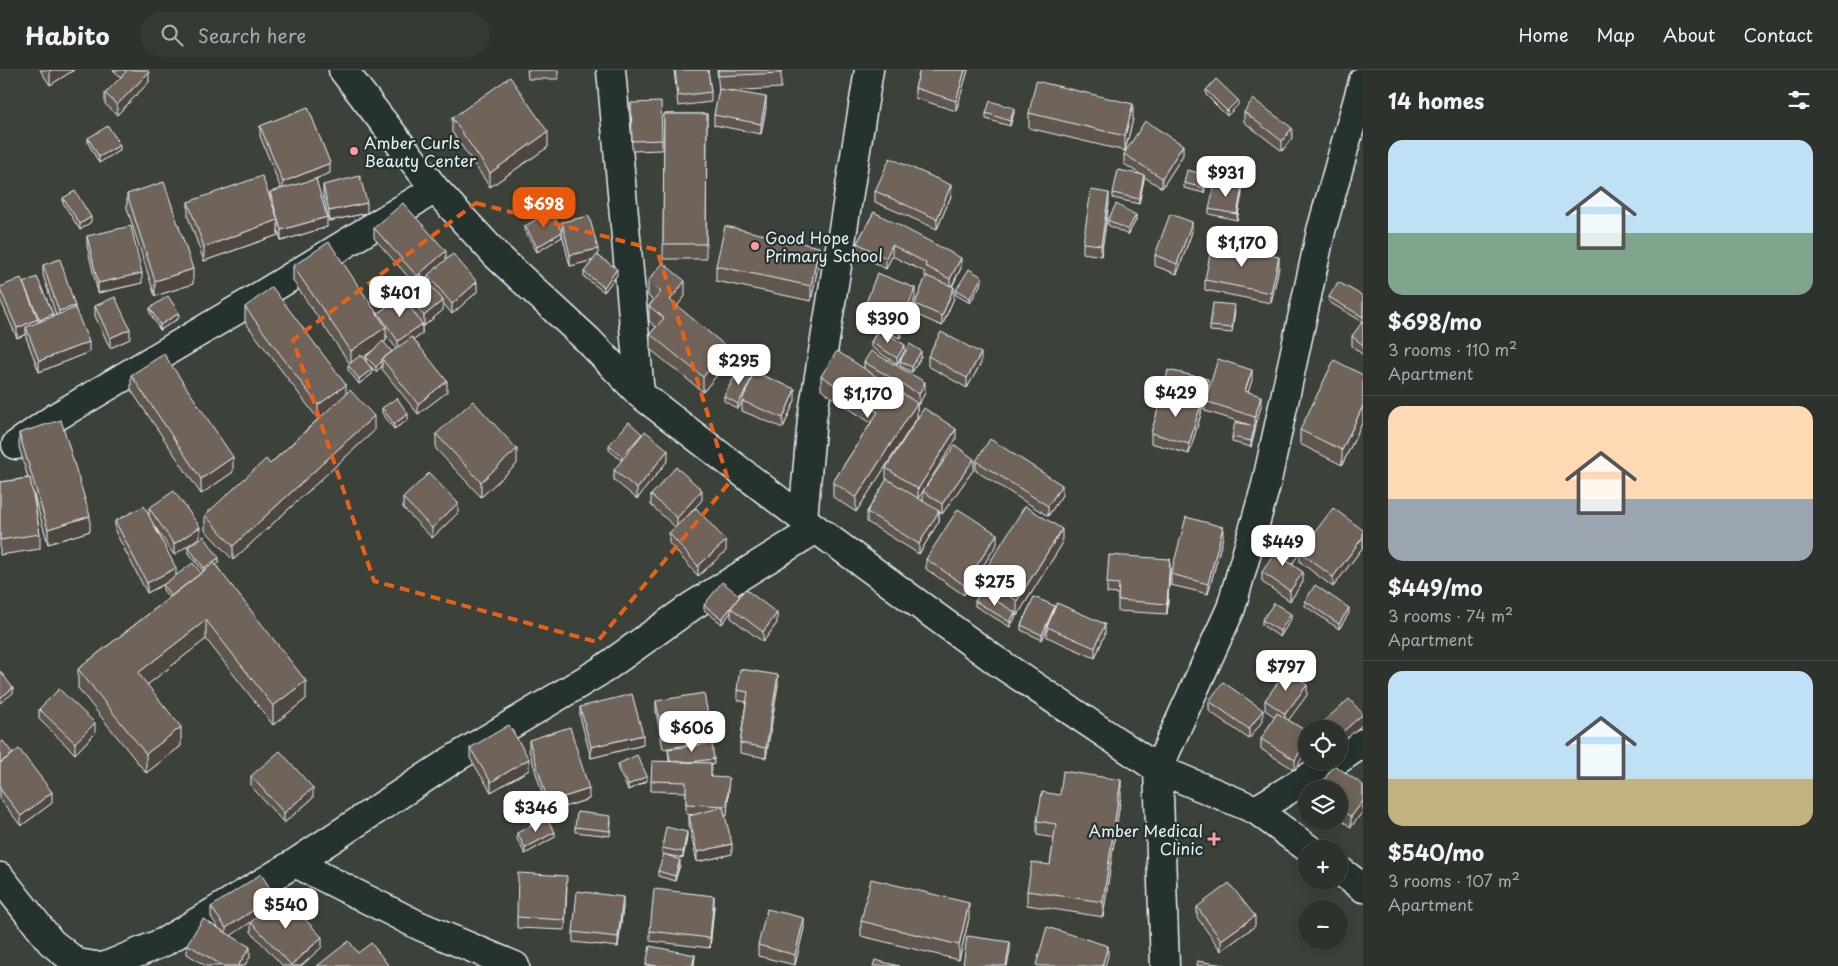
<!DOCTYPE html>
<meta charset="utf-8">
<style>
body{margin:0;font-family:"Playpen Sans",sans-serif;background:#353a34;color:#f1f3f6;height:100vh;display:flex;flex-direction:column;font-size:19px;white-space:nowrap}
*{box-sizing:border-box;margin:0}
p{font-size:16px;color:#a7aaa9}
.icon{flex:none;width:28px;height:28px;fill:none;stroke:currentColor;stroke-width:2;stroke-linecap:round;stroke-linejoin:round}
.map{position:relative;flex:1;overflow:hidden}
.details{display:flex;flex-direction:column;background:#2d322c;width:475px}
.details>*{flex:none}
.controls{position:absolute;left:1298px;top:650px;display:grid;gap:10px}
.controls a{display:grid;place-items:center;width:50px;height:50px;border-radius:50%;background:#2d322c;box-shadow:0 2px 12px #0003,0 0 0 1px #484d48;font-size:25px}
.price{position:absolute;translate:-50% -42px;padding:0 11px;border-radius:10px;background:#fff;color:#222;font-size:16px;line-height:32px;filter:drop-shadow(0 1px 2px #0008)}
.price::after{content:'';position:absolute;left:50%;top:30px;width:15px;height:11px;margin-left:-8px;background:inherit;clip-path:polygon(0 0,100% 0,50% 100%)}
.price.current{background:#ea580c;color:#fff}
ul{padding:0;list-style:none}
li{display:grid;align-content:center;gap:10px;height:265px;padding:0 25px}
li+li{border-top:1px solid #484d48}
li span{display:grid;place-items:center;height:155px;border-radius:15px;color:#555}
li>.icon{margin-inline-start:auto}
span .icon{width:90px;height:90px;fill:#fffc;stroke-width:1}
li b{font-size:21px}
h2{display:flex;justify-content:space-between;align-items:center;height:60px;padding:0 25px;font-size:21px}
header{display:flex;align-items:center;gap:30px;box-sizing:border-box;height:70px;padding:0 25px;background:#2d322c;border-bottom:1px solid #484d48}
header strong{font-size:24px}
nav{display:flex;gap:28px;margin-inline-start:auto;font-size:18px}
.search{width:350px;height:45px;background:#353a34;display:flex;align-items:center;gap:12px;box-sizing:border-box;padding:0 18px;border-radius:28px;color:#a7aaa9;font-size:19px}
main{display:flex;flex:1;min-height:0}
.map>svg:first-child{display:block}
.lines{fill:none;stroke-linecap:round;stroke-linejoin:round}
.minor-casing{stroke:#e8f1f8;stroke-width:31}
.minor{stroke:#26332d;stroke-width:28}
.wall{fill:#5f564d;stroke:#e8f1f8;fill-rule:evenodd}
.shaded-wall{fill:#4e463f;stroke:#e8f1f8}
.building{fill:#6f645a;stroke:#e8f1f8}
.marked{fill:none;stroke:#e86118;stroke-width:4;stroke-dasharray:10 6;stroke-linejoin:round}
.poi-dot{fill:#ff9aa2;stroke:#26332d;stroke-width:2}
.labels{text-anchor:middle;dominant-baseline:central;stroke-width:4.5;stroke-linejoin:round;paint-order:stroke}
.poi-label{font-size:16px;fill:#e8f1f8;stroke:#26332d;text-anchor:start}
</style>
<header>
<strong>Habito</strong>
<div class="search"><svg class="icon" aria-label="search" viewBox="0 0 24 24"><circle cx="10" cy="10" r="6"/><path d="M15 15l6 6"/></svg>Search here</div>
<nav><a>Home</a><a>Map</a><a>About</a><a>Contact</a></nav>
</header>
<main>
<div class="map">
<svg width="1363" height="896" viewBox="0 0 1363 896">
<rect width="100%" height="100%" fill="#3c423a"/>
<filter id="ink" filterUnits="userSpaceOnUse"><feTurbulence type="fractalNoise" baseFrequency=".02" numOctaves="2"/><feDisplacementMap in="SourceGraphic" scale="10" xChannelSelector="R" yChannelSelector="G"/><feConvolveMatrix kernelMatrix="1 2 1 2 8 2 1 2 1" color-interpolation-filters="sRGB"/></filter>
<g filter="url(#ink)">
<g class="lines">
<defs>
<path id="minor" d="M343,0L435,119L497,186L588,270L640,324L816,459L995,590L1158,699L1256,740L1309,779
M611,0L640,324
M16,375L56,347L250,232L435,119
M803,449L812,349L869,0
M1339,689L1363,673
M1256,740L1335,691
M295,793L420,856L515,896
M1339,800L1363,818
M0,807L51,872L77,893L96,896
M106,896L164,872L295,793L452,690L602,600L692,536L816,459
M1165,896L1158,699L1231,538L1266,415L1321,161L1363,11"/>
</defs>
<!-- minor casing -->
<use href="#minor" class="minor-casing"/>
<!-- minor -->
<use href="#minor" class="minor"/>
</g>
<!-- wall -->
<path class="wall" d="M40,0H74L50,15Z
M113,0H147L149,12L117,45L105,34V23L121,7Z
M527,0H558V9H528Z
M674,0H708L711,22V32L678,36Z
M717,0H781V18L728,21L766,38L761,64L714,55V45L719,21Z
M920,0H968L956,41L915,28V18Z
M1206,20L1238,35L1227,46L1206,25Z
M631,33L662,70V80L632,81Z
M1244,42L1292,68L1282,81L1244,52Z
M986,43H1014L1010,56L986,49Z
M1029,43L1133,49L1125,81L1029,58Z
M664,44H707L706,189H663Z
M452,48L548,77L490,117L452,62Z
M260,56L330,103L316,109L327,157L281,171L278,160V165L204,191L188,147V132L270,128V122L281,119L260,66Z
M88,68L120,80L99,93L88,73Z
M1124,84L1183,85L1162,118L1144,107L1139,134L1113,128V123L1140,104L1124,94Z
M1207,111L1204,123L1184,118V113Z
M323,115L367,143L329,151L323,125Z
M875,121L951,126L937,159L875,132Z
M1242,123L1237,150L1209,144V139Z
M127,124L193,214L155,226L127,138Z
M63,128L91,152L80,160L63,133Z
M1109,133L1101,186L1083,183V173Z
M874,142L961,198L952,217L954,228L942,256L915,244V234L926,207L925,206V202L892,186L886,199L857,183V173Z
M1108,150H1136L1128,165L1108,155Z
M562,152L598,185L617,205L604,222L584,207V202L593,190L570,196L562,164V167L537,182L525,161V156L562,161Z
M374,158L446,190L477,222L452,244L443,233V240L424,256L422,254V264L414,270L447,322L418,344L382,299V296L376,302L369,295L372,304L359,314L348,300V295L350,294L293,211V196L378,244V243L402,226V220L412,211L374,168ZM386,265L396,278L392,282L384,273L386,271ZM373,281L366,287V292L363,287Z
M1192,162L1177,204L1155,196V185Z
M87,166L142,213L98,223L87,176Z
M819,191L811,231L716,211V196Z
M43,195L75,238L89,282L39,302L26,267V264L17,268L0,229V217L23,213L53,246L56,245L43,205Z
M1279,197L1271,233L1205,220V210Z
M648,211L685,226L677,236L728,292L703,322L650,279V264L656,257L649,251V236L653,230L648,226Z
M982,212L970,233L956,225V220Z
M1363,226V285L1352,276V266L1363,252L1329,232V227Z
M915,228L900,268L887,263L905,280L897,294L871,277V272L878,260L862,254V244Z
M95,236L130,269L110,278L95,246Z
M245,237L346,324L374,361L233,490L205,460V445L270,394L318,349L245,252Z
M150,238L179,248L160,260L150,243Z
M1235,240L1232,263L1210,261V256Z
M928,286L981,293L967,318L928,296Z
M921,287L912,302L900,296V291Z
M864,292L925,323L919,334H917V348L856,442L833,427V412L871,353L821,320V306L864,299Z
M753,304L795,330L783,358L742,341V331L738,339L724,331V326Z
M131,305L233,402L201,424L131,320Z
M1363,305V351L1342,395L1300,374V360Z
M1252,310L1248,322L1261,336L1255,357V361L1251,377L1232,372V367L1247,354L1205,341V332L1203,339L1201,338V344L1189,384L1151,373V363L1164,323V320L1208,319L1205,329Z
M382,338L408,350L394,359L382,343Z
M19,363L90,461L48,474L33,422L40,464V479L0,485V412L28,408L19,377Z
M436,364L517,394L481,427L436,379Z
M642,365L668,390L637,429L614,410V400L622,391L609,380V375Z
M956,369L924,418L974,399L942,444L939,442V451L919,484L867,452V442L887,409H886V398ZM923,421V431L918,428Z
M976,391L1062,425L1048,446L976,401Z
M651,425L702,430L690,443L726,481L698,506L669,473V463L675,457L651,435Z
M403,428L458,443L432,468L403,438Z
M149,438L200,467L174,485L156,458L176,505L201,503L203,501L188,482V477L219,493L216,495L306,629L273,655L206,569L147,615L181,676L146,703L78,618V599L169,528L163,520V515L164,514L147,523L115,461V451L149,445Z
M1363,460V477L1333,517L1300,492V482Z
M1223,467L1208,524L1171,515V504Z
M997,474L964,525L926,499V489Z
M1062,474L1017,546L1015,544V548L1010,557L975,536V531L981,523L980,508Z
M1297,487L1292,494L1303,512L1290,531L1262,512V502Z
M1170,499L1167,544L1118,541V524L1107,523V513Z
M740,526L777,553L763,572L731,548V542L722,554L704,540V535Z
M1034,527L1105,564L1095,588L1047,567V559L1042,570L1021,560V555Z
M1305,531L1349,543L1339,559L1305,536Z
M1291,549L1280,567L1262,555V550Z
M778,615L766,688L740,683V673L746,632L737,630V620Z
M1307,625L1288,650L1306,661L1295,700L1261,679V669L1275,647L1265,640V630Z
M656,631L711,661V671L663,679L656,641Z
M1209,631L1263,650L1249,669L1209,641Z
M580,637L643,675L591,688L580,647Z
M39,639L95,663L75,684L39,649Z
M529,670L589,729L548,742L529,680Z
M0,673L13,684L52,733L21,756L0,729Z
M470,678L529,700L491,722L470,688Z
M668,679L714,689V694L711,695V707L729,718L727,746H725L732,784L697,792L689,756V746L693,745L686,744V722L651,721V711L669,691Z
M618,694L647,711L628,720L618,699Z
M251,706L313,728L284,753L251,716Z
M1363,715V741L1351,757L1339,749V719Z
M1060,725H1121L1103,847L1027,835V821L1050,795L1054,768L1037,765V751Z
M611,751L610,766L575,762V757Z
M517,763L555,767L525,784L517,769Z
M687,767L683,788L662,784V778Z
M680,795L675,811L658,806V801Z
M567,816L565,860L517,858V847Z
M275,830L322,877L301,896H283L251,862V852L254,850L230,865L250,887L244,896H206L187,884V874L219,859L211,847V837Z
M714,836L710,878L650,871V861Z
M623,837L618,877L573,872V862Z
M1197,837L1255,856L1221,881L1197,847Z
M969,848L959,890L861,866V851Z
M804,858L795,895L758,886V875Z
M695,885L694,896H646V894Z"/>
<!-- shaded-wall -->
<path class="shaded-wall" d="M51,0H74L50,15V1Z
M965,0H968L956,41V31Z
M149,2V12L117,45V35Z
M766,27V38L761,64V54Z
M1238,30V35L1227,46V41Z
M1133,34V49L1125,81V66Z
M1014,38V43L1010,56V51Z
M1292,58V68L1282,81V71Z
M548,62V77L490,117V103Z
M120,75V80L99,93V87Z
M1183,75V85L1162,118V108Z
M330,93V103L283,122V112Z
M1144,105V110L1139,134V129Z
M1207,105V111L1204,123V118Z
M951,115V126L937,159V149Z
M1242,118V123L1237,150V144Z
M1109,123V133L1101,186V175Z
M367,133V143L329,151V141Z
M1136,145V150L1128,165V160Z
M91,147V152L80,160V154Z
M327,147V157L281,171V160Z
M278,150V165L204,191V177Z
M1192,152V162L1177,204V194Z
M562,162V167L537,182V177Z
M892,175V186L886,199V188Z
M819,177V191L811,231V216Z
M598,179V189L570,196V185Z
M446,181V191L428,205V207L417,216V206Z
M1279,187V197L1271,233V223Z
M961,188V198L950,219V209Z
M193,199V214L155,226V211Z
M617,199V205L604,222V217Z
M142,203V213L98,223V213Z
M982,207V212L970,233V228Z
M685,211V226L670,245V230Z
M477,212V222L452,244V234Z
M954,217V228L942,256V246Z
M915,218V228L900,268V258Z
M443,230V240L424,256V246Z
M75,236V246L59,251V241Z
M179,243V248L160,260V255Z
M53,244V249L40,255V250Z
M38,249V259L26,257V264L17,268V258Z
M422,254V264L398,281V271Z
M386,257V271L351,296V281Z
M130,259V269L110,278V268Z
M89,272V282L39,302V291Z
M905,275V280L897,294V288Z
M728,278V292L703,322V307Z
M921,281V287L912,302V297Z
M981,283V293L967,318V308Z
M382,291V296L376,302V297Z
M372,299V304L359,314V309Z
M1252,300V310L1245,332V321Z
M754,305V310L738,339V334Z
M1208,309V319L1203,339V329Z
M447,311V322L418,344V334Z
M925,312V323L919,334V324Z
M346,315V329L318,350V335Z
M795,319V330L783,358V348Z
M1261,326V336L1255,357V347Z
M917,333V348L856,442V428Z
M1201,334V344L1189,384V374Z
M1363,336V351L1342,395V380Z
M408,344V350L394,359V354Z
M374,346V361L233,490V476Z
M1255,356V361L1251,377V371Z
M956,359V369L918,429V419Z
M642,364V369L622,392V386Z
M517,379V394L481,427V412Z
M668,380V390L637,429V419Z
M233,387V402L201,424V409Z
M974,389V399L942,444V434Z
M1062,415V425L1048,446V436Z
M702,420V430L677,458V448Z
M458,433V443L432,468V458Z
M939,441V451L919,484V474Z
M90,446V461L48,474V459Z
M200,457V467L174,485V474Z
M1223,457V467L1208,524V514Z
M1062,459V474L1017,546V531Z
M997,464V474L964,525V515Z
M1363,467V477L1333,517V507Z
M726,471V481L698,506V496Z
M1297,477V487L1287,501V491Z
M219,488V493L204,504V498Z
M1170,489V499L1167,544V534Z
M176,498V508L147,523V513Z
M1303,502V512L1290,531V521Z
M1055,536L1047,557V559L1042,570V565Z
M731,538V542L722,554V549Z
M1349,538V543L1339,559V554Z
M1015,542V548L1010,557V552Z
M777,543V553L763,572V562Z
M1291,544V549L1280,567V561Z
M206,550V569L138,622V603Z
M1105,554V564L1095,588V578Z
M778,605V615L766,688V678Z
M306,611V629L273,655V636Z
M1307,615V625L1285,655V644Z
M13,618V623L0,633V628Z
M1263,640V650L1249,669V659Z
M1363,644V654L1339,675V665Z
M95,653V663L75,684V673Z
M181,657V676L146,703V684Z
M643,665V675L591,688V677Z
M1306,671V681L1295,700V690Z
M529,689V700L491,722V712Z
M647,706V711L628,720V715Z
M1121,710V725L1103,847V832Z
M313,718V728L284,753V743Z
M589,719V729L548,742V732Z
M52,722V733L21,756V746Z
M1363,731V741L1351,757V747Z
M555,762V767L525,784V778Z
M687,762V767L683,788V782Z
M732,774V784L697,792V782Z
M680,790V795L675,811V806Z
M275,826V836L226,869V858Z
M714,826V836L710,878V868Z
M623,827V837L618,877V867Z
M969,833V848L959,890V875Z
M1255,846V856L1221,881V870Z
M804,848V858L795,895V885Z
M322,867V877L301,896H291Z
M1010,872V882L1007,896H1006Z
M1108,876V886L1105,896H1102Z
M250,877V887L244,896H238Z
M695,885L694,896H692Z"/>
<!-- building -->
<path class="building" d="M124,0H147L149,2L117,35L105,23L126,2Z
M675,0H708L711,22L678,26Z
M718,0H781V3L718,6Z
M920,0H965L956,31L915,18Z
M510,7L548,62L490,103L452,48Z
M1216,9L1238,30L1227,41L1206,20Z
M1036,11L1133,34L1125,66L1029,43Z
M719,19L766,27L761,54L714,45Z
M1253,29L1292,58L1282,71L1244,42Z
M990,31L1014,38L1010,51L986,43Z
M661,32L662,70L632,71L631,33Z
M308,37L330,93L283,112L260,56Z
M664,44H707L706,174H663Z
M1145,51L1183,75L1162,108L1124,84Z
M108,56L120,75L99,87L88,68Z
M890,88L951,115L937,149L875,121Z
M1118,100L1144,105L1139,129L1113,123Z
M1187,100L1207,105L1204,118L1184,113Z
M262,106L278,150L204,177L188,132Z
M360,106L367,133L329,141L323,115Z
M316,109L327,147L281,160L270,122Z
M164,112L193,199L155,211L127,124Z
M1215,112L1242,118L1237,144L1209,139Z
M1091,120L1109,123L1101,175L1083,173Z
M75,121L91,147L80,154L63,128Z
M403,133L446,181L417,206L374,158Z
M1116,134L1136,145L1128,160L1108,150Z
M551,141L562,162L537,177L525,156Z
M874,142L961,188L950,209L925,196L926,193L892,175L886,188L857,173Z
M1170,144L1192,152L1177,194L1155,185Z
M589,146L598,179L570,185L562,152Z
M131,156L142,203L98,213L87,166Z
M725,156L819,177L811,216L716,196Z
M329,172L386,257L351,281L293,196Z
M1212,174L1279,187L1271,223L1205,210Z
M453,184L477,212L452,234L428,205Z
M597,185L617,199L604,217L584,202Z
M60,189L75,236L59,241L43,195Z
M663,193L685,211L670,230L728,278L703,307L650,264L664,248L649,236L661,222L648,211Z
M969,199L982,207L970,228L956,220Z
M877,203L915,218L900,258L862,244Z
M421,204L443,230L424,246L402,220Z
M926,206L954,217L942,246L915,234Z
M37,207L53,244L40,250L23,213Z
M21,208L38,249L17,258L0,219V217Z
M1338,212L1363,226V247L1329,227Z
M272,217L346,315L318,335L245,237Z
M168,226L179,243L160,255L150,238Z
M402,226L422,254L398,271L378,243Z
M115,227L130,259L110,268L95,236Z
M1213,233L1235,235L1232,258L1210,256Z
M75,238L89,272L39,291L26,257Z
M1363,251V275L1352,266Z
M879,259L905,275L897,288L871,272Z
M941,262L981,283L967,308L928,286Z
M412,267L447,311L418,334L382,289Z
M383,271L392,282L382,289V291L376,297L366,287Z
M910,274L921,281L912,297L900,291Z
M837,281L917,333L856,428L833,412L878,342L821,306Z
M871,281L925,312L919,324L864,292Z
M164,284L233,387L201,409L131,305Z
M361,285L372,299L359,309L348,295Z
M1218,289L1252,300L1245,321L1261,326L1255,347L1205,331Z
M1334,290L1363,305V336L1342,380L1300,360Z
M740,297L753,304L749,314L738,334L724,326Z
M1168,300L1208,309L1203,329L1164,320Z
M754,302L795,319L783,348L742,331Z
M350,320L374,346L233,476L205,445L266,389L270,394Z
M1163,322L1201,334L1189,374L1151,363Z
M397,328L408,344L394,354L382,338Z
M473,331L517,379L481,412L436,364Z
M924,338L956,359L918,419L886,398Z
M61,350L90,446L48,459L19,363Z
M629,352L642,364L622,386L609,375Z
M1235,352L1255,356L1251,371L1232,367Z
M645,361L668,380L637,419L614,400Z
M990,369L1062,415L1048,436L976,391Z
M955,375L974,389L942,434L923,421Z
M676,397L702,420L677,448L651,425Z
M429,403L458,433L432,458L403,428Z
M30,408L40,464L0,470V412Z
M887,409L939,441L919,474L867,442Z
M174,421L200,457L174,474L149,438Z
M144,436L176,498L147,513L115,451Z
M1025,436L1062,459L1017,531L980,508Z
M696,438L726,471L698,496L669,463Z
M1333,438L1363,460V467L1333,507L1300,482Z
M958,439L997,464L964,515L926,489Z
M1186,447L1223,457L1208,514L1171,504Z
M204,466L219,488L204,498L188,477Z
M1284,469L1297,477L1287,491L1303,502L1290,521L1262,502Z
M1109,485L1170,489L1167,534L1118,530L1119,514L1107,513Z
M193,493L201,503L171,526L163,515Z
M214,493L306,611L273,636L206,550L138,603L181,657L146,684L78,599Z
M722,512L740,526L722,549L704,535Z
M1315,515L1349,538L1339,554L1305,531Z
M745,519L777,543L763,562L731,538Z
M981,522L1015,542L1010,552L975,531Z
M1034,527L1055,536L1042,565L1021,555Z
M1057,533L1105,554L1095,578L1047,557Z
M1274,533L1291,544L1280,561L1262,550Z
M740,599L778,605L766,678L740,673L748,622L737,620Z
M1287,600L1307,615L1285,644L1265,630Z
M0,601L13,618L0,628Z
M1223,612L1263,640L1249,659L1209,631Z
M59,619L95,653L75,673L39,639Z
M704,623L711,661L663,669L656,631Z
M632,624L643,665L591,677L580,637Z
M1349,629L1363,644L1339,665V659H1319L1317,657Z
M1277,643L1306,661V671L1295,690L1261,669Z
M509,655L529,689L491,712L470,678Z
M570,657L589,719L548,732L529,670Z
M3,671L13,684L0,693V673Z
M712,673L714,689L690,692L670,691L668,679Z
M19,679L52,722L21,746L0,719V693Z
M280,681L313,718L284,743L251,706Z
M637,685L647,706L628,715L618,694Z
M652,691L711,693V707L729,708L727,736L686,734V712L651,711Z
M1334,695L1363,715V731L1351,747L1339,738V719H1318Z
M1063,701L1121,710L1103,832L1027,821L1032,792L1050,795L1056,754L1037,751L1042,722L1060,725Z
M723,737L732,774L697,782L689,746Z
M577,742L611,746L610,761L575,757Z
M546,748L555,762L525,778L517,763Z
M666,757L687,762L683,782L662,778Z
M664,784L680,790L675,806L658,801Z
M518,803L567,806L565,850L517,847Z
M261,804L275,826L226,858L211,837Z
M871,809L969,833L959,875L861,851Z
M1229,813L1255,846L1221,870L1197,837Z
M654,819L714,826L710,868L650,861Z
M577,821L623,827L618,867L573,862Z
M281,824L322,867L291,895L251,852Z
M767,839L804,848L795,885L758,875Z
M203,849L250,877L238,896H223L187,874Z
M1047,857L1108,876L1102,896H1040L1036,895Z
M967,866L1010,872L1006,896H963Z
M349,871L358,883L371,873L389,896H317Z
M650,876L695,885L692,896H657L646,894Z
M875,890L899,896H873Z
M1197,891L1232,896H1197Z"/>
</g>
<!-- marked area -->
<path class="marked" d="M476,133L657,180L729,413L597,572L374,511L293,270Z"/>
<!-- markers -->
<g class="poi-dot">
<circle cx="354" cy="81" r="5"/>
<circle cx="755" cy="176" r="5"/>
<path d="M1211.5 761.5h5v5h5v5h-5v5h-5v-5h-5v-5h5z"/>
</g>
<g class="labels">
<!-- poi labels -->
<g class="poi-label">
<text x="364" y="72">Amber Curls<tspan x="364" dy="18">Beauty Center</tspan></text>
<text x="765" y="167">Good Hope<tspan x="765" dy="18">Primary School</tspan></text>
<text x="1203" y="760" text-anchor="end">Amber Medical<tspan x="1203" dy="18">Clinic</tspan></text>
</g>
</g>
</svg>
<div class="controls">
<a><svg class="icon" aria-label="locate" viewBox="0 0 24 24"><circle cx="12" cy="12" r="6"/><path d="M12 2v4M12 18v4M2 12h4M18 12h4"/></svg></a>
<a><svg class="icon" aria-label="layers" viewBox="0 0 24 24"><path d="M12 4l9 5-9 5-9-5zM3 14l9 5 9-5"/></svg></a>
<a>+</a>
<a>−</a>
</div>
<b class="price" style="left:1226px;top:128px">$931</b>
<b class="price current" style="left:544px;top:159px">$698</b>
<b class="price" style="left:1242px;top:198px">$1,170</b>
<b class="price" style="left:400px;top:248px">$401</b>
<b class="price" style="left:888px;top:274px">$390</b>
<b class="price" style="left:739px;top:316px">$295</b>
<b class="price" style="left:1176px;top:348px">$429</b>
<b class="price" style="left:868px;top:349px">$1,170</b>
<b class="price" style="left:1283px;top:497px">$449</b>
<b class="price" style="left:995px;top:537px">$275</b>
<b class="price" style="left:1286px;top:622px">$797</b>
<b class="price" style="left:692px;top:683px">$606</b>
<b class="price" style="left:536px;top:763px">$346</b>
<b class="price" style="left:286px;top:860px">$540</b>
</div>
<section class="details">
<h2>14 homes<svg class="icon" aria-label="filters" viewBox="0 0 24 24"><path d="M4 7h16M4 17h16"/><circle cx="9" cy="7" r="2"/><circle cx="15" cy="17" r="2"/></svg></h2>
<ul>
<li><span style="background:linear-gradient(#bfe0f5 60%,#7fa58c 0)"><svg class="icon" aria-label="home" viewBox="0 0 24 24"><path d="M3 11l9-7 9 7M6 9v11h12V9"/></svg></span><div><b>$698/mo</b><p>3 rooms · 110 m²</p><p>Apartment</p></div></li>
<li><span style="background:linear-gradient(#ffd9b3 60%,#9aa5b1 0)"><svg class="icon" aria-label="home" viewBox="0 0 24 24"><path d="M3 11l9-7 9 7M6 9v11h12V9"/></svg></span><div><b>$449/mo</b><p>3 rooms · 74 m²</p><p>Apartment</p></div></li>
<li><span style="background:linear-gradient(#bfe0f5 70%,#c2b280 0)"><svg class="icon" aria-label="home" viewBox="0 0 24 24"><path d="M3 11l9-7 9 7M6 9v11h12V9"/></svg></span><div><b>$540/mo</b><p>3 rooms · 107 m²</p><p>Apartment</p></div></li>
</ul>
</section>
</main>
